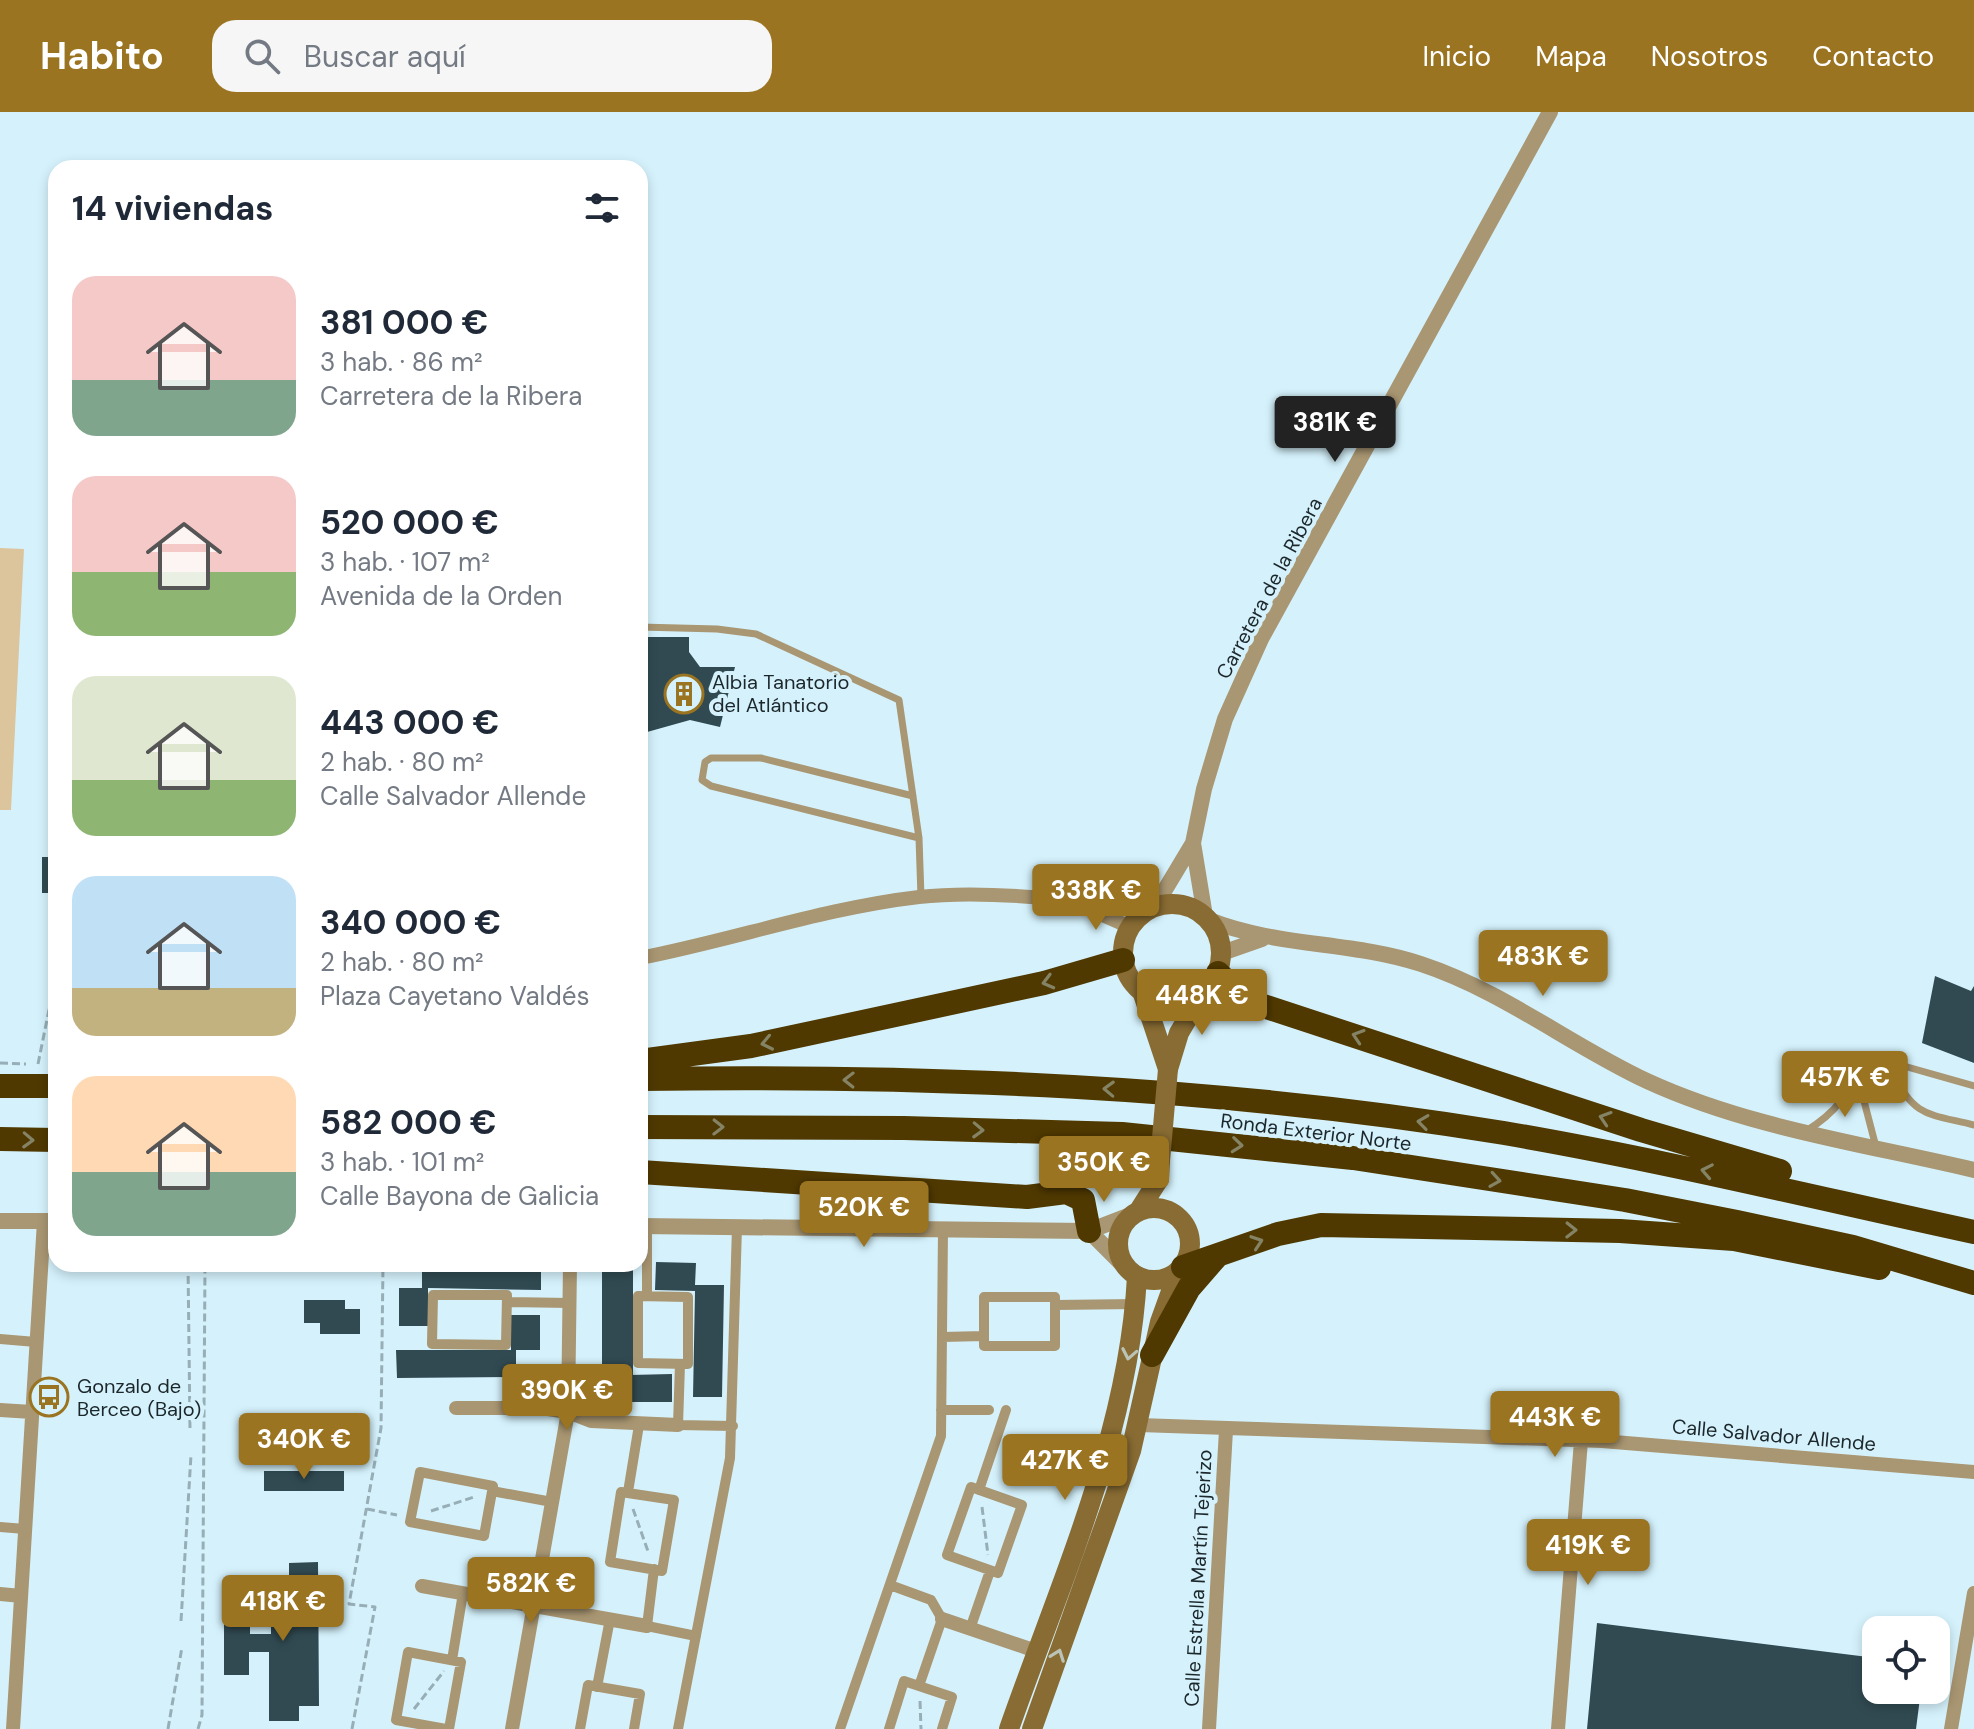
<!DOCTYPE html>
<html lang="es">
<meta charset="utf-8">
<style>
body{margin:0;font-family:"DM Sans",sans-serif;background:#f6f6f7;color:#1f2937;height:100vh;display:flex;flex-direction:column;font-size:30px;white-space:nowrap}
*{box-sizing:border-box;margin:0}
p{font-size:26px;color:#747a83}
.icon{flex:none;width:44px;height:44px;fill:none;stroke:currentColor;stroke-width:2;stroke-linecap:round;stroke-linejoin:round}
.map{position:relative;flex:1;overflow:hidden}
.details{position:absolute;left:48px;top:48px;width:600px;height:1112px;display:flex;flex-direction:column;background:#fff;border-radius:24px;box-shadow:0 4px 12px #0003}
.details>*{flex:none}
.fabs{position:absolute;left:1862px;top:1504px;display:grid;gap:16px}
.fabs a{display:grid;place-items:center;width:88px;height:88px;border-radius:16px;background:#fff;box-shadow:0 4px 12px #0003;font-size:40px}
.price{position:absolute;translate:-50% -68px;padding:0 18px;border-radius:8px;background:#9a7420;color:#fff;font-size:26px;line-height:52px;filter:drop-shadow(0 2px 4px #0008)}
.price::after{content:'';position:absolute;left:50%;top:48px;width:24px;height:18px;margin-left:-12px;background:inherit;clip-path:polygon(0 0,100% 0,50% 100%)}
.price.current{background:#222;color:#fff}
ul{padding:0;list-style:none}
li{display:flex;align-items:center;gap:24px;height:200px;padding:0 24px}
li span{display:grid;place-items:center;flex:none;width:224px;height:160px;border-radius:24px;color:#555}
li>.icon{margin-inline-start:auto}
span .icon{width:96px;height:96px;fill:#fffc;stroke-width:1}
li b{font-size:34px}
h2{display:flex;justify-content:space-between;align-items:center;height:96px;padding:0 24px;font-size:34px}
header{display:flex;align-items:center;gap:48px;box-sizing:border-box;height:112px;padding:0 40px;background:#9a7420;color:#fff}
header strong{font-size:38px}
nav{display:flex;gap:44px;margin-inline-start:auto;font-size:28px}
.search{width:560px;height:72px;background:#f6f6f7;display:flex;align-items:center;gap:20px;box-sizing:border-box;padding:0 28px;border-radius:24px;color:#747a83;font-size:30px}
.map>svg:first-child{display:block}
.green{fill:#dcc59c}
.building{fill:#314a52}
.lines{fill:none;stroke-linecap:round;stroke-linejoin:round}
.path{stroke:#97aeb6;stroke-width:3;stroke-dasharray:8 4;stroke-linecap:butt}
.service{stroke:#a99672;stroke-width:7}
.pedestrian{stroke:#a99672;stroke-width:10}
.minor{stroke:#a99672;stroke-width:14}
.tertiary{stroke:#a99672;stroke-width:16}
.secondary{stroke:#896c33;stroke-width:20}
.motorway{stroke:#503901;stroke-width:24}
.secondary-bridge{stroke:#896c33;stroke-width:20}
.oneway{stroke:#858365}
.oneway2{stroke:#bac3b6}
.labels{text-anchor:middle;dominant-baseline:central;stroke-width:8;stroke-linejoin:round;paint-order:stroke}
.street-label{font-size:20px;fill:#1c272b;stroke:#d5f2fc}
.poi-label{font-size:20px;fill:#1c272b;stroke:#d5f2fc;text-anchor:start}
</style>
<header>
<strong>Habito</strong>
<div class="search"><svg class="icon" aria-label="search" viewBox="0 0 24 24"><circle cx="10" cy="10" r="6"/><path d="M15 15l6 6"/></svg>Buscar aquí</div>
<nav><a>Inicio</a><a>Mapa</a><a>Nosotros</a><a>Contacto</a></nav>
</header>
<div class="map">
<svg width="1974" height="1617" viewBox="0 0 1974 1617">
<rect width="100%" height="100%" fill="#d5f2fc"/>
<!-- green -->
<path class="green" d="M0,436L24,437L11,698H0Z"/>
<!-- building -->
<path class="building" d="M640,525H689V540L700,555H735L720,615L690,608L640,622Z
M42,745H56V781H42Z
M1935,864L1971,879L1974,874V951L1922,931Z
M656,1150L696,1151L695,1173H724L722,1285H693L695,1179L655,1178Z
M422,1152H541V1178L428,1176V1214H399V1176H422Z
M602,1152H633V1263H602Z
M304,1188H345V1197H360V1222H320V1211H304Z
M511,1203H540V1238H516V1265L397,1266L396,1238H511Z
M672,1262V1290H630V1263Z
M264,1359H344V1379H264Z
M318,1450L319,1594H299V1609H269V1540H249V1563H224V1506H250V1522H271V1466H289V1451Z
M1597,1511L1876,1546V1578H1921L1916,1617H1587Z"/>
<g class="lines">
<!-- path -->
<path class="path" d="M0,951L26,952
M38,952L52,883
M188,1152L190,1318
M982,1395L988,1443
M367,1397L397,1403
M633,1397L649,1442
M431,1399L474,1385
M181,1509L191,1343
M920,1589L921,1617
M414,1597L444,1559
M168,1617L182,1535
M198,1617L202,1603L205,1152
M352,1617L375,1495L349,1492L381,1316L383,1152"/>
<!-- service -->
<path class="service" d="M640,515L717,517L756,522L899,588L919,726L921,785
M913,684L761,646H711L705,650L702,668L711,674L919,726
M1806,1019C1819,1011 1830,1003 1840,990C1854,970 1849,960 1872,945L1974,974
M1876,1035L1864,989L1875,955L1893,961C1914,1006 1930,1002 1974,1013"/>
<!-- pedestrian -->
<path class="pedestrian" d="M647,1115V1184
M433,1183H507L506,1233L432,1232Z
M638,1184L688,1185V1252L638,1251Z
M984,1185H1055V1234H984Z
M507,1190L570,1191
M1055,1193L1136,1192
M942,1225L984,1224
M0,1227L36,1230
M680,1252L678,1313L733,1314
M941,1298H989
M420,1360L493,1374L484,1424L410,1410Z
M971,1375L1022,1393L998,1461L947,1443Z
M979,1378L1006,1298
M492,1379L552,1390
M621,1380L674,1388L662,1459L610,1450Z
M628,1380L639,1313
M0,1415L25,1417
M654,1457L647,1514L696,1524
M890,1473L931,1488L942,1507L919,1574
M970,1517L990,1459
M452,1548L463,1481
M597,1575L610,1507
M446,1617L396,1608L408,1540L461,1550L449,1617
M580,1617L588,1573L640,1582L634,1617
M678,1617L730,1346L737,1115
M840,1617L941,1324L943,1118
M889,1617L904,1569L952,1585L942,1617"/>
<!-- minor -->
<path class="minor" d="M1089,797L1130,815
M640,846C733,828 824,796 919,785C988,777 1078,789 1148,798
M456,1296H541L568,1300L591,1309L678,1313
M0,1298L32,1300
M1139,1313L1602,1329L1974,1360
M422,1474L647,1514
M0,1482L21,1484
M942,1507L1036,1539
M13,1617L44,1109
M512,1617L568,1300L570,1152
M1209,1617L1226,1318
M1558,1617L1581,1329
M1951,1617L1974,1481"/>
<!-- tertiary -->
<path class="tertiary" d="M1193,731L1205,804
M1154,796L1193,731L1204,677L1225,607L1261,527L1550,0
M1209,808C1277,835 1351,829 1421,852C1503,879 1570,933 1647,969C1749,1016 1865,1032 1974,1058
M1222,841L1262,827
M0,1109H56
M640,1114L1089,1119L1133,1102
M1089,1119L1124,1154"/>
<!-- secondary -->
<path class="secondary" d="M1123 841a49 49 0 1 1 98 0a49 49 0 1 1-98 0Z
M1142,879L1168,957
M1168,957L1179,921L1203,880
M1118 1132a36 36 0 1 1 72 0a36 36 0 1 1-72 0Z
M1138,1100L1159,1067L1160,1049
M1009,1617C1060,1471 1129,1321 1137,1164
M1032,1617L1131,1339L1160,1210L1178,1160"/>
<!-- motorway -->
<path class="motorway" d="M1218,861L1245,888L1641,1018L1780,1059
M640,949L751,934L1044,871L1123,848
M640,967C928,963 1219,974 1504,1021C1662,1048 1817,1086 1974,1120
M0,974H56
M640,1015L904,1016L1122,1022L1353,1046L1625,1088L1737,1110L1853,1135L1974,1171
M0,1027L56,1028
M640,1060L1027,1085L1066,1080L1083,1088L1089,1119
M1183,1155L1278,1122L1321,1113L1620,1119L1734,1127L1879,1156
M1152,1243L1189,1176L1216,1145"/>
<!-- secondary-bridge -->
<path class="secondary-bridge" d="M1160,1049L1168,957"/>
</g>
<!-- one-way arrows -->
<defs><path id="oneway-chevron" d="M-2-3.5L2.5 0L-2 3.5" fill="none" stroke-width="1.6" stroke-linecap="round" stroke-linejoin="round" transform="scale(2)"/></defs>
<g class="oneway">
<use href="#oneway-chevron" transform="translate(1048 870) rotate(165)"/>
<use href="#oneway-chevron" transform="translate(1358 924) rotate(-162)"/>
<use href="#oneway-chevron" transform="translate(767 931) rotate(168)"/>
<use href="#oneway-chevron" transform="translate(849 968) rotate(-179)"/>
<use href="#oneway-chevron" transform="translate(1109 977) rotate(-178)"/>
<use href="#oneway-chevron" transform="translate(1605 1006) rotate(-162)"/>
<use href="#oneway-chevron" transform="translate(1423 1010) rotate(-172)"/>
<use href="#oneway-chevron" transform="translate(718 1015) rotate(1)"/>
<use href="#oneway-chevron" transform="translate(978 1018) rotate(2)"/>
<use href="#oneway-chevron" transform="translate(28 1028) rotate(2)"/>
<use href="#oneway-chevron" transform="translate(1237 1033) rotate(6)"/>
<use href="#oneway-chevron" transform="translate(1707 1059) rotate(-169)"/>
<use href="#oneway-chevron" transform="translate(1495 1068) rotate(9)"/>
<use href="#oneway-chevron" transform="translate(1571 1118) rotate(1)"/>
<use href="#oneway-chevron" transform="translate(1257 1130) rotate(-19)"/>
</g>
<g class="oneway2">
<use href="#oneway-chevron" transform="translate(1129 1242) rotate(101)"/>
<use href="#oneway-chevron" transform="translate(1058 1543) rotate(-70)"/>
</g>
<!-- icons -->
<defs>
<symbol id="building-ring" viewBox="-11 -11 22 22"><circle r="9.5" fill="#d5f2fc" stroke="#9a7420" stroke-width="1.5"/><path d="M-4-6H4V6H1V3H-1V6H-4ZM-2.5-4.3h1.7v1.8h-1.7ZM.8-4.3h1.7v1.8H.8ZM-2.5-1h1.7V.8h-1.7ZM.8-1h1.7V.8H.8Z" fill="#9a7420"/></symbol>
<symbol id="bus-ring" viewBox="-11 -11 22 22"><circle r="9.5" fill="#d5f2fc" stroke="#9a7420" stroke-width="1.5"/><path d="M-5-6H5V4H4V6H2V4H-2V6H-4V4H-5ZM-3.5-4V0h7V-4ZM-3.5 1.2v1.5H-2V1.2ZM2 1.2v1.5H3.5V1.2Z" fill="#9a7420"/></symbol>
</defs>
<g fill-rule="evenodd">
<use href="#building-ring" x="662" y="560" width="44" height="44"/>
<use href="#bus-ring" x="27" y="1263" width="44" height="44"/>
</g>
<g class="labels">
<!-- street labels -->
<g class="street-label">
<text transform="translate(1269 476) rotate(-62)">Carretera de la Ribera</text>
<text transform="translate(1316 1020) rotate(7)">Ronda Exterior Norte</text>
<text transform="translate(1774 1323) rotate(5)">Calle Salvador Allende</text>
<text transform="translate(1198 1466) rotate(-87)">Calle Estrella Martín Tejerizo</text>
</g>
<!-- poi labels -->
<g class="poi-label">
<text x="712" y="570">Albia Tanatorio<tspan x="712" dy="23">del Atlántico</tspan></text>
<text x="77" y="1274">Gonzalo de<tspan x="77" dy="23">Berceo (Bajo)</tspan></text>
</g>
</g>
</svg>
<div class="fabs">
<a><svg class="icon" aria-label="locate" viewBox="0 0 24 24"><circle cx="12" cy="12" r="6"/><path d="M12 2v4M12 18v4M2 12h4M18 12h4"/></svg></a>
</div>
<b class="price current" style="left:1335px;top:352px">381K €</b>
<b class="price" style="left:1096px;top:820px">338K €</b>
<b class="price" style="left:1543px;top:886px">483K €</b>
<b class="price" style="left:1202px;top:925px">448K €</b>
<b class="price" style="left:1845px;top:1007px">457K €</b>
<b class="price" style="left:1104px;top:1092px">350K €</b>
<b class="price" style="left:864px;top:1137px">520K €</b>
<b class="price" style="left:567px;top:1320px">390K €</b>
<b class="price" style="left:1555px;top:1347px">443K €</b>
<b class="price" style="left:304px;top:1369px">340K €</b>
<b class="price" style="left:1065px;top:1390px">427K €</b>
<b class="price" style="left:1588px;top:1475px">419K €</b>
<b class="price" style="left:531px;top:1513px">582K €</b>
<b class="price" style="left:283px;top:1531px">418K €</b>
<section class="details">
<h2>14 viviendas<svg class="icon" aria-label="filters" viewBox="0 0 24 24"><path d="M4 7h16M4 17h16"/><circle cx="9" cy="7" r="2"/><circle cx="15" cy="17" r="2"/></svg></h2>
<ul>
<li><span style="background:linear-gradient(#f6c9c9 65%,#7fa58c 0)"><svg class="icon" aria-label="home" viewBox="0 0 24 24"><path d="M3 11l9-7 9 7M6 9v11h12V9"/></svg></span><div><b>381 000 €</b><p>3 hab. · 86 m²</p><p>Carretera de la Ribera</p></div></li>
<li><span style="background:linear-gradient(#f6c9c9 60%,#8fb573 0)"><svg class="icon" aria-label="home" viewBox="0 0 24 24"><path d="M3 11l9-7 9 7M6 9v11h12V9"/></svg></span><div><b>520 000 €</b><p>3 hab. · 107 m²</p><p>Avenida de la Orden</p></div></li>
<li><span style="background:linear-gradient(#dfe7d0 65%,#8fb573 0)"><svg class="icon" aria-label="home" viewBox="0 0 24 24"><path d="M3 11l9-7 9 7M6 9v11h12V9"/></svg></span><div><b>443 000 €</b><p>2 hab. · 80 m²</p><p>Calle Salvador Allende</p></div></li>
<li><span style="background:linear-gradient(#bfe0f5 70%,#c2b280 0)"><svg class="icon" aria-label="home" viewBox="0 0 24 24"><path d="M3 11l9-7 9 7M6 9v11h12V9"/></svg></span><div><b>340 000 €</b><p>2 hab. · 80 m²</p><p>Plaza Cayetano Valdés</p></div></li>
<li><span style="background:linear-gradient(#ffd9b3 60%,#7fa58c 0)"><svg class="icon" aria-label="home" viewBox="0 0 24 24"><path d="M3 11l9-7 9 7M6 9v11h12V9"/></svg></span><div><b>582 000 €</b><p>3 hab. · 101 m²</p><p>Calle Bayona de Galicia</p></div></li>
</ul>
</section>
</div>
